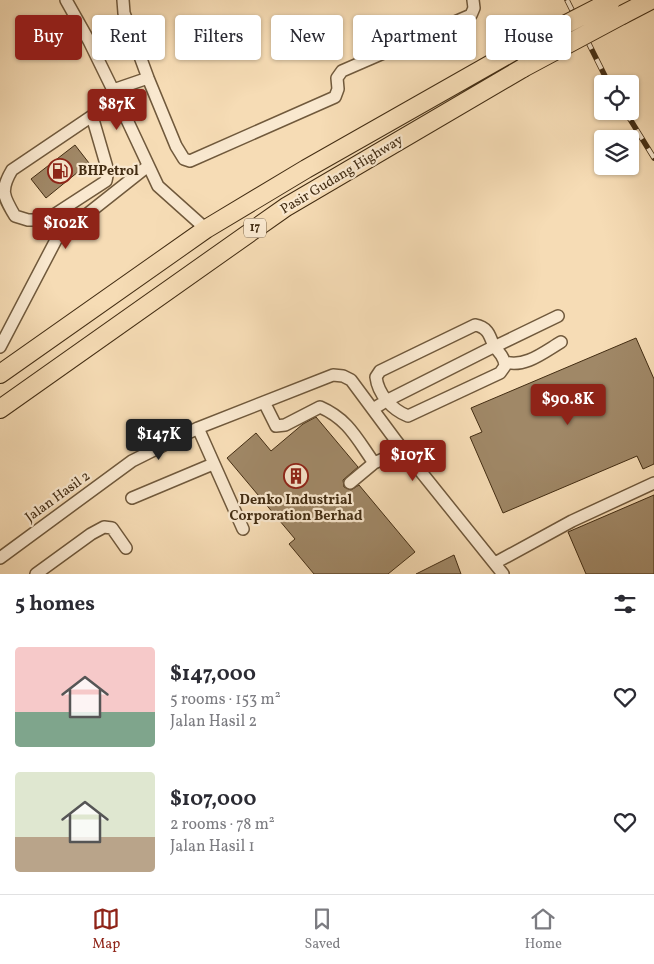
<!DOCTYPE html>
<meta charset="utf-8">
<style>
body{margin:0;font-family:Vollkorn,serif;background:#f7f7f7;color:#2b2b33;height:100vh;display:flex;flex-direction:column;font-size:19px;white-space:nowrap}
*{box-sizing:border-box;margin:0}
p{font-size:16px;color:#7c7c81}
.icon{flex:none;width:28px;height:28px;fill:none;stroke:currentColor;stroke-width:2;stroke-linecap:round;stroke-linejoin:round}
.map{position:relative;height:574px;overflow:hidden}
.panel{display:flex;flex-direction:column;background:#fff;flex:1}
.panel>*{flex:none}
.banner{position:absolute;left:15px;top:15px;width:625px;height:45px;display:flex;gap:10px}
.buttons{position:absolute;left:594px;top:75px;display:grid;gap:10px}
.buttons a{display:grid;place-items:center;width:45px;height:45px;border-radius:5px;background:#fff;box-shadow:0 1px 4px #0004;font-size:25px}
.price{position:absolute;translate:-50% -42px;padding:0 11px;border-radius:5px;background:#8f2418;color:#fff;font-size:16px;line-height:32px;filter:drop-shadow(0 1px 2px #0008)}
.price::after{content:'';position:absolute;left:50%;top:30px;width:15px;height:11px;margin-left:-8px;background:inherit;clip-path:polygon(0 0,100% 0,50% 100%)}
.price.active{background:#222;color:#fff}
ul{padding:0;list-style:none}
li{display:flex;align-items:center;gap:15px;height:125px;padding:0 15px}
li span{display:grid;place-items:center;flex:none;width:140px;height:100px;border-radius:5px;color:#555}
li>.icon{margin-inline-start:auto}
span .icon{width:60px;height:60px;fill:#fffc;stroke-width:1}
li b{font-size:21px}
h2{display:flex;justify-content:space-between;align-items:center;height:60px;padding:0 15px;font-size:21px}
.tag{padding:0 18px;border-radius:5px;background:#fff;box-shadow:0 1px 4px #0004;font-size:18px;line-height:45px}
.tag.active{background:#8f2418;color:#fff}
.menu{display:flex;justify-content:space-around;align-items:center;height:70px;border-top:1px solid #e1e1e2;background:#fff;font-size:14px;color:#7c7c81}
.menu a{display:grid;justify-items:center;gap:2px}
.menu .active{color:#8f2418}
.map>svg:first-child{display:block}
.building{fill:#a08867;stroke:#432d13}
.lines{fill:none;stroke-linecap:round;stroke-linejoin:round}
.minor-casing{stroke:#70593c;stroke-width:14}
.highway-casing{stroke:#432d13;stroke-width:20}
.minor{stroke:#f9e8cf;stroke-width:11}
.highway{stroke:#f6dcb5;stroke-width:18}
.rail-casing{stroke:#432d13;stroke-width:5.5}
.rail{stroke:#f9e8cf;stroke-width:4;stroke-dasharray:11;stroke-linecap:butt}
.highway-bridge-casing{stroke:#432d13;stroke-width:20;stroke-linecap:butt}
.highway-bridge{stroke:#f6dcb5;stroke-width:18}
.labels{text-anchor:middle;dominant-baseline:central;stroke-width:4.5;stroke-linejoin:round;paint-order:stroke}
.shield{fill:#f9e8cf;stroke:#7a654b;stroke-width:1}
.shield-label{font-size:12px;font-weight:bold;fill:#432d13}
.poi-label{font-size:14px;font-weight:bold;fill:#432d13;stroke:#f9e8cf;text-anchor:start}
.street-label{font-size:14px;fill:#432d13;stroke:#f9e8cf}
</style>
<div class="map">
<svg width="654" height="574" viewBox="0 0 654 574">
<rect width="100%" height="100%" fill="#f6dcb5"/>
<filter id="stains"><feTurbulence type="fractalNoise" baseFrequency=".004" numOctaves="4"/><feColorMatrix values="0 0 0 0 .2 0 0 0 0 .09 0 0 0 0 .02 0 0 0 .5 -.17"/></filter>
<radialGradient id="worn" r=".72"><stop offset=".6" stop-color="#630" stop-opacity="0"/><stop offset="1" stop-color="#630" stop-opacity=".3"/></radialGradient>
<!-- building -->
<path class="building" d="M75,145L89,163L46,198L31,179Z
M636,338L654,379V464L643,469L637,456L503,513L470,437L482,432L471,408Z
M316,417L358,467L343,480L344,487L351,490L359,485L415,552L388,574H314L289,544L295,539L227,458L256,433L271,451L303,424Z
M654,495V574H586L568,532Z
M454,555L461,574H416Z"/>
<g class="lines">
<defs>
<path id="minor" d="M66,0L89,41L113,90L158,186L206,229
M123,0L124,13L148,78L176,146L184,159L190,161L335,97L338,89L337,78L342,71L471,15L474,8L473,0
M92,116L108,171L106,181L46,220H28L15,216C3,196 0,190 12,170L92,116L109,107L113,90L148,78
M0,347L57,238L148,166
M505,362C525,368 544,352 561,342
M264,402L276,426L285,425L320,407C348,419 357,439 374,463L350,483
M373,409L386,401L491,348L494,347C499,351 505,359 505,366L500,373L408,416C392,410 378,394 376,377L380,371L475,325C488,327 490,336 494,347L558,316
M198,428L243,529
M374,463L404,450
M132,498L213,464
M0,558L132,461L198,428L333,375L343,376L351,380L397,442L503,574
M495,563L572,521L654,483
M36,574L91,534L104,527L112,528L126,548"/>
<path id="highway" d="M622,15L651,0
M0,374L206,229L306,169L514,51
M0,409L286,207L523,68"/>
</defs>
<!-- minor casing -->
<use href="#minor" class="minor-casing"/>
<!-- highway casing -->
<use href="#highway" class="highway-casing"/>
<!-- minor -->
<use href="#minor" class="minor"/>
<!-- highway -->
<use href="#highway" class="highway"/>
<defs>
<path id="rail" d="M567,0L609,84
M625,111L654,158"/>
</defs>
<!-- rail casing -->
<use href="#rail" class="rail-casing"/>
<!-- rail -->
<use href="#rail" class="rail"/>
<defs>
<path id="highway-bridge" d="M514,51L611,1
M523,68L622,15"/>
</defs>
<!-- highway-bridge casing -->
<use href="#highway-bridge" class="highway-bridge-casing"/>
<!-- highway-bridge -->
<use href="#highway-bridge" class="highway-bridge"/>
</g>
<!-- icons -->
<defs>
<symbol id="fuel-ring" viewBox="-11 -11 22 22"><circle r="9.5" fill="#f9e8cf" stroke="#8f2418" stroke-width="1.5"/><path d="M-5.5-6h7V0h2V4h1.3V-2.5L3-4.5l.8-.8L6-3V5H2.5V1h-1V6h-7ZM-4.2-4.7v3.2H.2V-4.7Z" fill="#8f2418"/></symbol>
<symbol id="building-ring" viewBox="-11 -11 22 22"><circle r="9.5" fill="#f9e8cf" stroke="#8f2418" stroke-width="1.5"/><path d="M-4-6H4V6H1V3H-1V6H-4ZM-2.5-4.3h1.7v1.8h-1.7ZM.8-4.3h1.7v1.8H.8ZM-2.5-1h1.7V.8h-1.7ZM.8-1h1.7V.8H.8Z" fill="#8f2418"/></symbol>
</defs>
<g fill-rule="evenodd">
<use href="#fuel-ring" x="46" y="157" width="28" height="28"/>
<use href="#building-ring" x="282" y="462" width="28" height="28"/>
</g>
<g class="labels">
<!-- shield labels -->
<rect class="shield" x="244" y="218.5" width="22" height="19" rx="4"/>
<g class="shield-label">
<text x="255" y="228">17</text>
</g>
<!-- poi labels -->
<g class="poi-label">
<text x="78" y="171">BHPetrol</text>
<text x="296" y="500" text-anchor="middle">Denko Industrial<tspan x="296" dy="16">Corporation Berhad</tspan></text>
</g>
<!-- street labels -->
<g class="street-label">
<text transform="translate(342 175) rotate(-31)">Pasir Gudang Highway</text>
<text transform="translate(58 497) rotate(-36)">Jalan Hasil 2</text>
</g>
</g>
<rect width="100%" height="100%" filter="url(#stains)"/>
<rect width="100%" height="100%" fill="url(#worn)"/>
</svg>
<div class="buttons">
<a><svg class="icon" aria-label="locate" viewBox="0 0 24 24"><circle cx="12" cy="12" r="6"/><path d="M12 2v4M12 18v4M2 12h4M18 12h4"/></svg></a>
<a><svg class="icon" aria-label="layers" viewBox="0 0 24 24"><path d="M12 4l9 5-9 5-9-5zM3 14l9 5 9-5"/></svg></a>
</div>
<b class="price" style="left:117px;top:131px">$87K</b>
<b class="price" style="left:66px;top:250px">$102K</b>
<b class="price" style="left:568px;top:426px">$90.8K</b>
<b class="price active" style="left:159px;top:461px">$147K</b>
<b class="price" style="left:413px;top:482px">$107K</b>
<div class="banner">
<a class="tag active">Buy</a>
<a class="tag">Rent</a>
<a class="tag">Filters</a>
<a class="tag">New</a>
<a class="tag">Apartment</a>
<a class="tag">House</a>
</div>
</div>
<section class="panel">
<h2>5 homes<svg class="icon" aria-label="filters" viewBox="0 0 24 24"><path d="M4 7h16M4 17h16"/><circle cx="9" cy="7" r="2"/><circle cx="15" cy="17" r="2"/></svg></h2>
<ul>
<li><span style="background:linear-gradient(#f6c9c9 65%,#7fa58c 0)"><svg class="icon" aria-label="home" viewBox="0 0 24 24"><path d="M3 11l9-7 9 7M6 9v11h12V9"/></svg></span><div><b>$147,000</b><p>5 rooms · 153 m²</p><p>Jalan Hasil 2</p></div><svg class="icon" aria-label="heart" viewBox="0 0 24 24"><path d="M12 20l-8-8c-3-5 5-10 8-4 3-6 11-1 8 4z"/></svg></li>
<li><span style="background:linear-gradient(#dfe7d0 65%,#b9a48a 0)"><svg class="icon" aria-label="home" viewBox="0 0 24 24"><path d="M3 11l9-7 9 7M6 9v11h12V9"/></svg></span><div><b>$107,000</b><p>2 rooms · 78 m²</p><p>Jalan Hasil 1</p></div><svg class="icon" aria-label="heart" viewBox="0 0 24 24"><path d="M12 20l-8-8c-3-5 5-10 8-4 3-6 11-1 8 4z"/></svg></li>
</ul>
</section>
<nav class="menu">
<a class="active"><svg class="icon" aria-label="map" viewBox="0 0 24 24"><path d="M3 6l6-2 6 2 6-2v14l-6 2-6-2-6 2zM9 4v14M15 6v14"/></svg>Map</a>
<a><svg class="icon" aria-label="saved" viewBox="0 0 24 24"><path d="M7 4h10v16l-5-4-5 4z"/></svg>Saved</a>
<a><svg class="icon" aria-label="home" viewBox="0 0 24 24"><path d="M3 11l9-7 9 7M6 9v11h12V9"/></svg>Home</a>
</nav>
